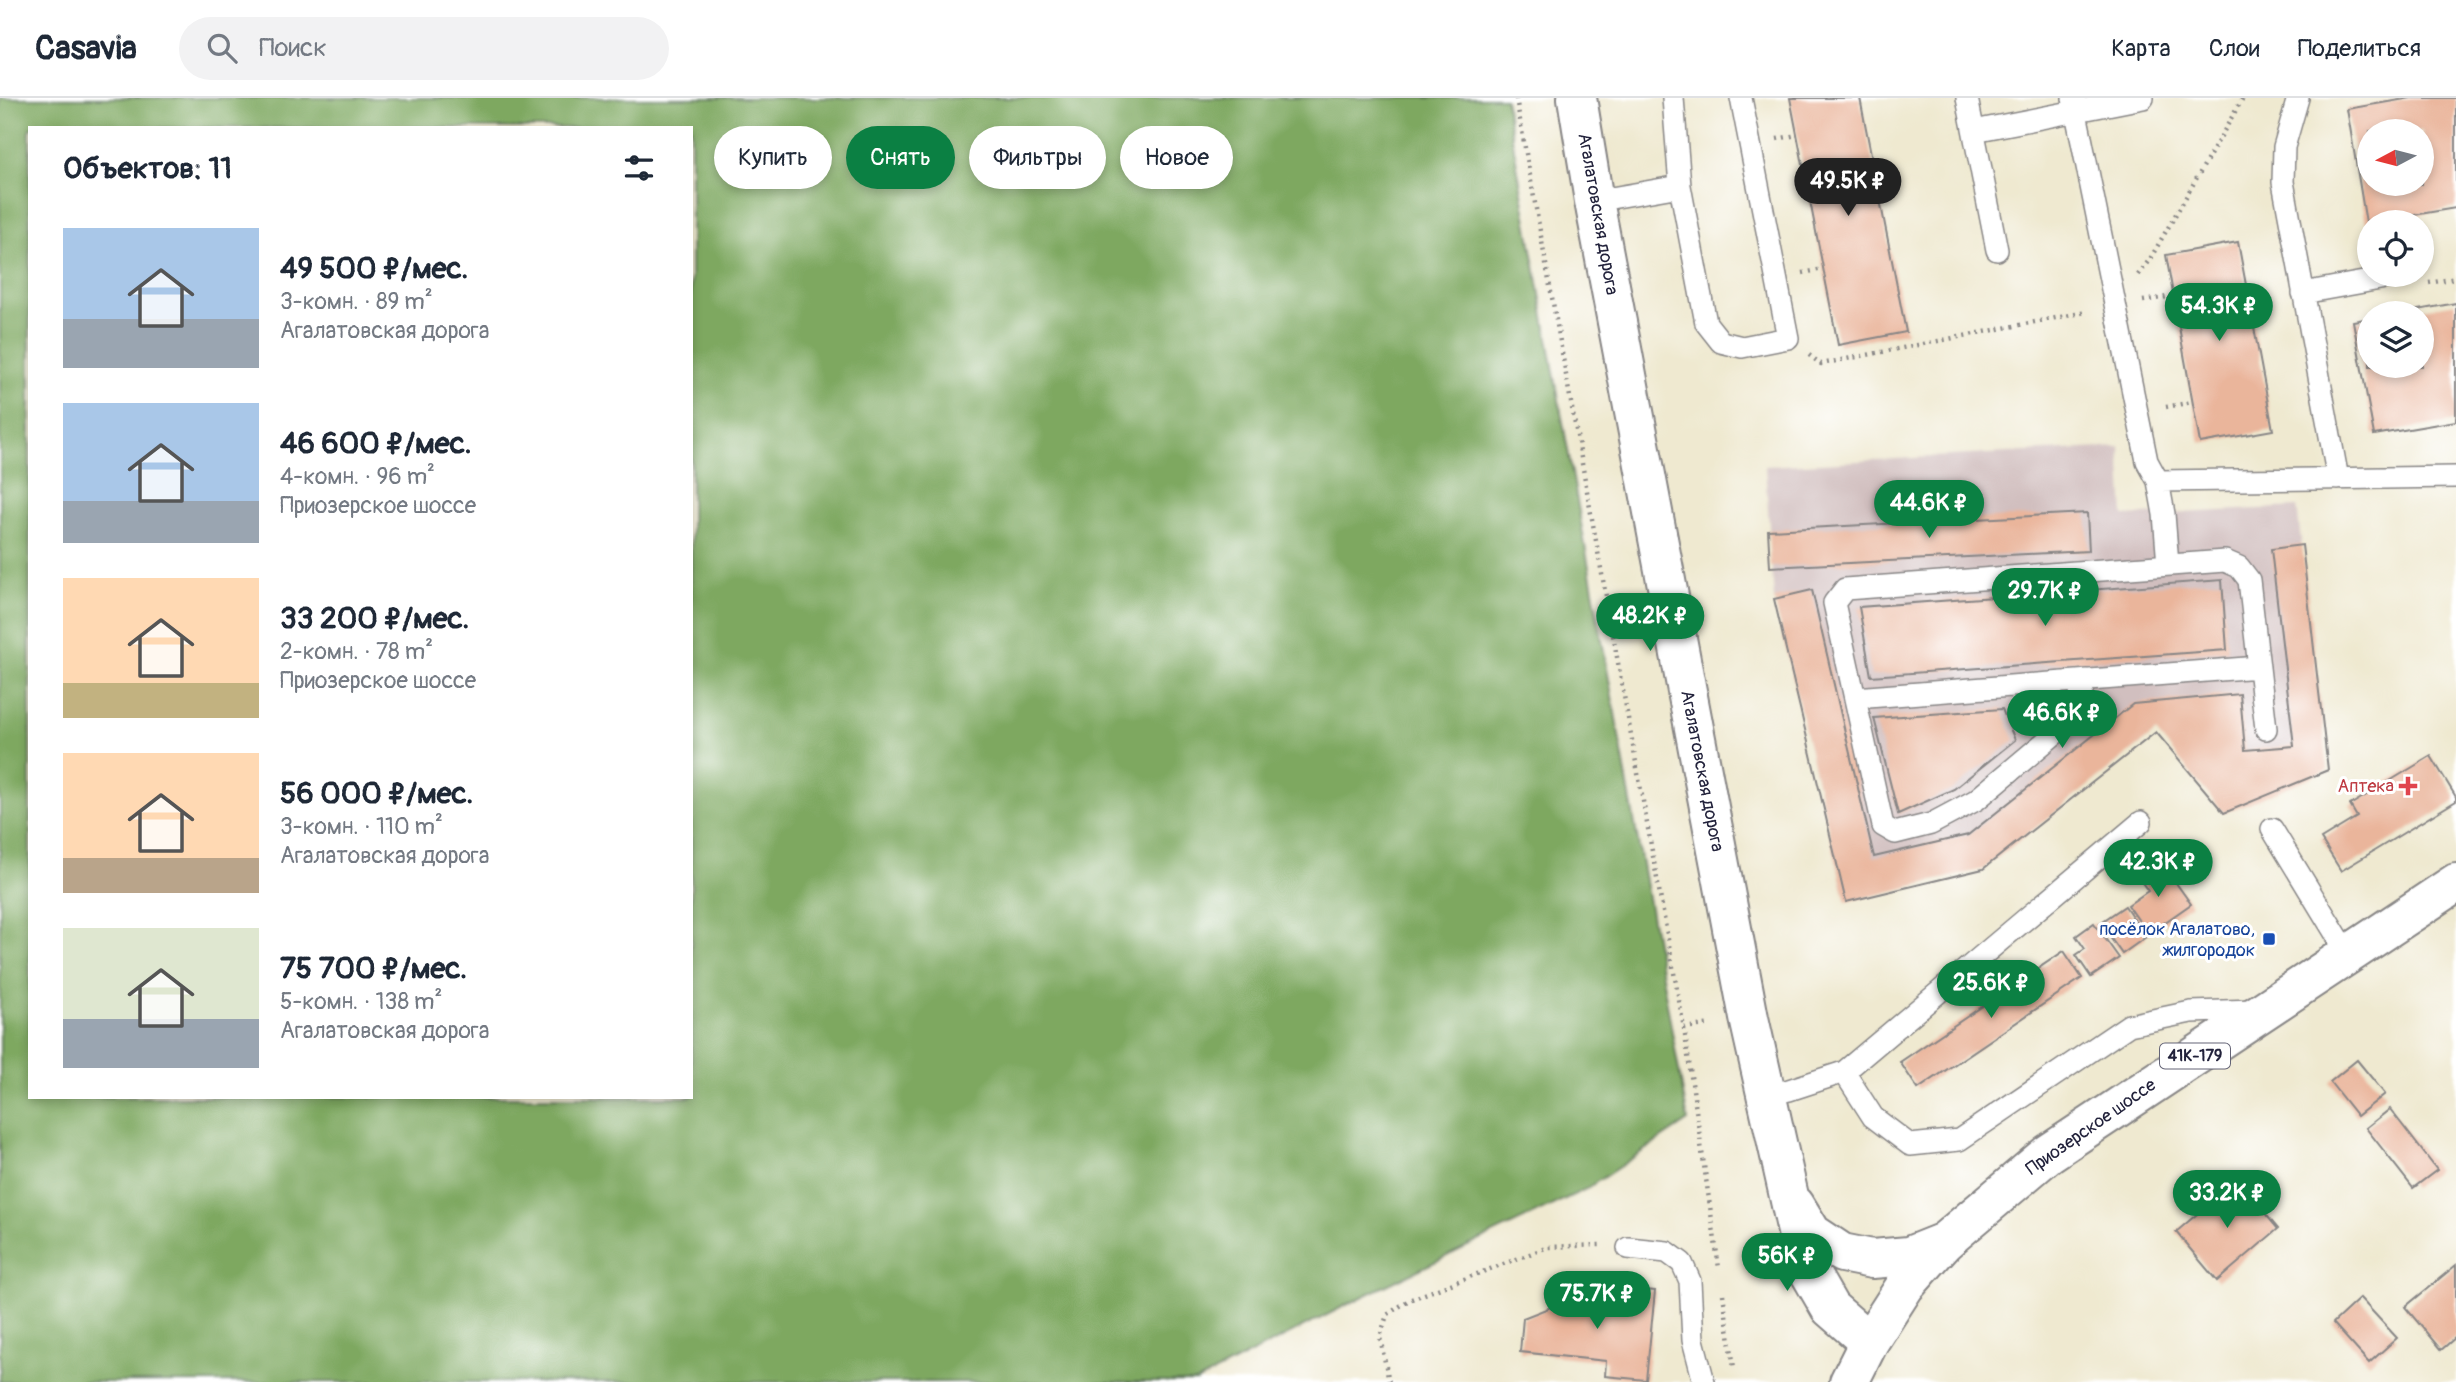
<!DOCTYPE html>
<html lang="ru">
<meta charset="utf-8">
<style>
body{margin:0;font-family:Pangolin,sans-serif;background:#f2f2f3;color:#1f2937;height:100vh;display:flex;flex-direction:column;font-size:26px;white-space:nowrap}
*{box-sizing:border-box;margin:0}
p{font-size:23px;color:#747a83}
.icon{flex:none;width:38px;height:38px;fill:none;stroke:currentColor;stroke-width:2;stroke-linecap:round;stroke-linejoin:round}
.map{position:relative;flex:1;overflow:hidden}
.drawer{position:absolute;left:28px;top:28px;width:665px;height:973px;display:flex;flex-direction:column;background:#fff;border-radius:0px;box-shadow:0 4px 10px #0003}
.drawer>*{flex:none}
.guide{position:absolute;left:714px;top:28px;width:665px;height:63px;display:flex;gap:14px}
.needle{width:46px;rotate:263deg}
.buttons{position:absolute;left:2357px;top:21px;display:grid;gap:14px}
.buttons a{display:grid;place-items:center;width:77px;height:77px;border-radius:50%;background:#fff;box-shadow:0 4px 10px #0003;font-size:35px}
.price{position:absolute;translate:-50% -60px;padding:0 16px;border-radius:24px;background:#0b8043;color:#fff;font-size:23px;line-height:46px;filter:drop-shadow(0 2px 4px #0008)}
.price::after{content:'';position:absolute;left:50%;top:42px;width:21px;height:16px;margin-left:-10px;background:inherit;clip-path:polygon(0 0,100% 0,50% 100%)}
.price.active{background:#222;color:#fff}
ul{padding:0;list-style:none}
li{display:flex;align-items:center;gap:21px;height:175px;padding:0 35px}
li span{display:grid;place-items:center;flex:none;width:196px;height:140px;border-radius:0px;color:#555}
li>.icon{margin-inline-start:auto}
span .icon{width:84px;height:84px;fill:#fffc;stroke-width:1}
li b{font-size:30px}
h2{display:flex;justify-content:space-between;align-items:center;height:84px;padding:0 35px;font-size:30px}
.chip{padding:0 24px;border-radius:32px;background:#fff;box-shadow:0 4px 10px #0003;font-size:24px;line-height:63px}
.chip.active{background:#0b8043;color:#fff}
header{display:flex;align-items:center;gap:42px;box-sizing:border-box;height:98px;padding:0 35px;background:#fff;border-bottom:2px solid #e0e1e3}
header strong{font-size:33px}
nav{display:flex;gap:38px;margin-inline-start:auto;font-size:24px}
.search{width:490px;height:63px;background:#f2f2f3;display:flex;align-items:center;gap:18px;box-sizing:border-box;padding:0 24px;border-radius:38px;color:#747a83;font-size:26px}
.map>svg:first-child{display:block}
.industrial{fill:#d1bfbf}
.forest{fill:#7ea860;stroke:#50654e;stroke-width:2;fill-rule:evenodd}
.building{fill:#eab59b;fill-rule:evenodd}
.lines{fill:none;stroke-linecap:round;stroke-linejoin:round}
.lane-casing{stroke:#888686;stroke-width:24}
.secondary-casing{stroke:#888686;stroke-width:42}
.primary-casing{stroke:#888686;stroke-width:42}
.path{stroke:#888686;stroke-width:4.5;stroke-dasharray:2 5;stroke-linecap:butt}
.lane{stroke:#fff;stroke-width:21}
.secondary{stroke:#fff;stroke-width:38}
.primary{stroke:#fff;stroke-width:38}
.health-dot{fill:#e0444e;stroke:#fff;stroke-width:2.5}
.transit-dot{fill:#1a4fb4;stroke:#fff;stroke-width:2.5}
.labels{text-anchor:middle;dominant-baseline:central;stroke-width:6;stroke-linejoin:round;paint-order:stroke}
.shield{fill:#fff;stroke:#646476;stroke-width:2}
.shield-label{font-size:16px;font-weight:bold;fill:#22223b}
.street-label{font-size:18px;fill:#22223b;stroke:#fff}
.health-label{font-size:18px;fill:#be3a42;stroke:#fff;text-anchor:end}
.transit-label{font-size:18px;fill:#164399;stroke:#fff;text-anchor:end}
</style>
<header>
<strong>Casavia</strong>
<div class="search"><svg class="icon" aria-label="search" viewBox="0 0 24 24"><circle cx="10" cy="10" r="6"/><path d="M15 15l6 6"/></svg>Поиск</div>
<nav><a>Карта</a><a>Слои</a><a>Поделиться</a></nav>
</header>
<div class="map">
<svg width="2456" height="1284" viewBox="0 0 2456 1284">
<rect width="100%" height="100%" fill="#fff"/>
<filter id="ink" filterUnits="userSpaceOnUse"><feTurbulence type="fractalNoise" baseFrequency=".0143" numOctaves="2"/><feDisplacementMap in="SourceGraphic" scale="14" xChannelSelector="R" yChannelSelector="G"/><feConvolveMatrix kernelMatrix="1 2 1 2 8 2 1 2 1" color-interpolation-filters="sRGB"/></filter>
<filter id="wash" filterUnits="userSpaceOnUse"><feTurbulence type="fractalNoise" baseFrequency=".00686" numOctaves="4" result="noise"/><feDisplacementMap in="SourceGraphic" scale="28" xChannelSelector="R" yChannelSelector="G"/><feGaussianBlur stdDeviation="1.57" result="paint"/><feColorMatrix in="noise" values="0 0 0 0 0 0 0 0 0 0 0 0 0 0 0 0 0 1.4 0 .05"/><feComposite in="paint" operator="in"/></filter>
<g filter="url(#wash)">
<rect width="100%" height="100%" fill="#efe9d0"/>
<!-- industrial -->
<path class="industrial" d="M2120,349L2124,418L2297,409L2325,645L2245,652L2240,596L2134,606L2156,634L1983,771L1846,804L1774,501L1765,368Z"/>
<!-- forest -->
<path class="forest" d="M0,0H1505L1688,1023L1586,1091L1362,1199L1196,1284H0ZM30,30H691V999H30Z"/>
<g id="blocks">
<!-- building -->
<path class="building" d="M1790,0H1860L1906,234L1838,247Z
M2411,0H2456V110L2366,125L2347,11ZM2370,33H2422V86H2370Z
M2238,144L2273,332L2200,345L2166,157Z
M2456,205V323L2374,337L2353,223L2370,220V268H2422V215L2407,214Z
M2087,415L2089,453L1770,469L1768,432Z
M2302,447L2328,672L2224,715L2156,634L1983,771L1846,804L1774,501L1812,492L1874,759L1968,737L2133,606L2240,596L2245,652L2294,648L2271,451Z
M2222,482L2227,552L1871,578L1859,509Z
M2002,611L2015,642L1954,691L1898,716L1874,620Z
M2431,658L2456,699V703L2341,773L2321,741L2357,719L2350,707Z
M2161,764L2191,806L2148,836L2128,807L2148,793L2138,779Z
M2125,808L2146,839L2122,856L2100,825Z
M2094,825L2119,860L2091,879L2076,857L2085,851L2076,838Z
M2064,853L2082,880L1918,991L1900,964Z
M2357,962L2385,996L2357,1018L2330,984Z
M2390,1011L2437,1072L2413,1090L2366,1030Z
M2237,1082L2278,1131L2217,1183L2176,1134Z
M2456,1167V1239L2441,1252L2405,1209Z
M1604,1188L1655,1193L1646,1282L1605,1278L1606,1263L1520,1254L1523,1220L1551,1209L1585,1212L1587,1195Z
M2360,1200L2397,1240L2369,1265L2333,1225Z"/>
</g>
</g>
<g filter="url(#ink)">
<use href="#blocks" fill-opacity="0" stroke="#888686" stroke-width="2"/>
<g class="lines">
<defs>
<path id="lane" d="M1673,0L1680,88L1706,225L1721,244L1742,249L1788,240L1741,0
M1967,0L1997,152
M2073,0L2147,363L2158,383L2456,379
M2298,0L2284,49L2283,84L2338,381
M1974,33L2143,0
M1594,103L1680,88
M2303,195L2402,177
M2158,383L2164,416L2168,467
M2086,582L2070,623L1976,702L1931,726L1895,735L1883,728L1834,505L1845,491L2225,463L2239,469L2249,482L2266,631
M1855,600L2259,569
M2272,731L2348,856
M1844,974L2141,724
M1766,997L1789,992L1844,974L1873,1019L1910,1047L1959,1042L2129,927L2191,914L2255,912
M1628,1150L1667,1154L1682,1165L1690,1183L1693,1242L1704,1284"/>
<path id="secondary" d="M1577,0L1594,103L1749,920L1804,1165L1830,1210L1869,1244
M1795,1107L1812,1135L1842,1155L1872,1161L1909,1158L1944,1144"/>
<path id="primary" d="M1849,1284L1869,1244L1905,1188L1944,1144L2048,1056L2456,785"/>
</defs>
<!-- lane casing -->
<use href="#lane" class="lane-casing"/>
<!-- secondary casing -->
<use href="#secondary" class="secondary-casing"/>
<!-- primary casing -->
<use href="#primary" class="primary-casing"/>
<!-- path -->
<path class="path" d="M1516,0L1684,930L1719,1170
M2405,0V1
M1777,41L1797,37
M1803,175L1823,171
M2138,177L2150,161L2243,0
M2429,185L2456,180
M2143,203L2173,198
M1809,257L1821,266L2086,214
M2166,309L2192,304
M1684,930L1711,926
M1723,1196L1734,1270
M1389,1284L1380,1239L1387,1217L1409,1202L1548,1149L1600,1147"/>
<!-- lane -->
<use href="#lane" class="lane"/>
<!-- secondary -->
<use href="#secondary" class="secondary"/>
<!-- primary -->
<use href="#primary" class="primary"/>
</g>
</g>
<!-- markers -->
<path class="health-dot" d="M2404.5 677.5h7v7h7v7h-7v7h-7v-7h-7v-7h7z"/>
<rect class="transit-dot" x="2262" y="834" width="14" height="14" rx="3.5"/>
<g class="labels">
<!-- shield labels -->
<rect class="shield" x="2160" y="945.5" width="70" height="25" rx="5"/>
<g class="shield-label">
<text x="2195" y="958">41К-179</text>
</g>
<!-- street labels -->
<g class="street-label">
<text transform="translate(1598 116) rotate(80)">Агалатовская дорога</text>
<text transform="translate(1702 673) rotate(79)">Агалатовская дорога</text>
<text transform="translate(2091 1029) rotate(-35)">Приозерское шоссе</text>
</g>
<!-- health labels -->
<g class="health-label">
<text x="2394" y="688">Аптека</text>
</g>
<!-- transit labels -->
<g class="transit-label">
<text x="2255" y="831">посёлок Агалатово,<tspan x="2255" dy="21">жилгородок</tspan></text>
</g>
</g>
</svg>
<div class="buttons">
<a><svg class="needle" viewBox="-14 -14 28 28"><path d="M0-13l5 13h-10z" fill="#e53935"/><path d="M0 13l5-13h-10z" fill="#747a83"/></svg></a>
<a><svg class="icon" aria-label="locate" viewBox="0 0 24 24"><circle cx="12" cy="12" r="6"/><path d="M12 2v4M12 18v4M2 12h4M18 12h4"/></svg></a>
<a><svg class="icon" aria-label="layers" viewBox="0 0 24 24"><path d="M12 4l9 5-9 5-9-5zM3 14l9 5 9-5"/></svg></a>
</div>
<b class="price active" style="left:1848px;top:120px">49.5K ₽</b>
<b class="price" style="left:2219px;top:245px">54.3K ₽</b>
<b class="price" style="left:1929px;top:442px">44.6K ₽</b>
<b class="price" style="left:2045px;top:530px">29.7K ₽</b>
<b class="price" style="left:1650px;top:555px">48.2K ₽</b>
<b class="price" style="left:2062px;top:652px">46.6K ₽</b>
<b class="price" style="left:2158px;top:801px">42.3K ₽</b>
<b class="price" style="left:1991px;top:922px">25.6K ₽</b>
<b class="price" style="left:2227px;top:1132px">33.2K ₽</b>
<b class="price" style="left:1787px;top:1195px">56K ₽</b>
<b class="price" style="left:1597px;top:1233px">75.7K ₽</b>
<div class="guide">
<a class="chip">Купить</a>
<a class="chip active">Снять</a>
<a class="chip">Фильтры</a>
<a class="chip">Новое</a>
</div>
<section class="drawer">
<h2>Объектов: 11<svg class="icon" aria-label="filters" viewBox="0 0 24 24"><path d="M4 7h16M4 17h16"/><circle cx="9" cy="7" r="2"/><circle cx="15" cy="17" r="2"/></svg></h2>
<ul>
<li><span style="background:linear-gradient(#a9c7e8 65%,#9aa5b1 0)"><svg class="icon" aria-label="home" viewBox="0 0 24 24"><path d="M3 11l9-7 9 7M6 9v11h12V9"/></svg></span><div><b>49 500 ₽/мес.</b><p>3-комн. · 89 m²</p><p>Агалатовская дорога</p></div></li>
<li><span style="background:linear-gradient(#a9c7e8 70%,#9aa5b1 0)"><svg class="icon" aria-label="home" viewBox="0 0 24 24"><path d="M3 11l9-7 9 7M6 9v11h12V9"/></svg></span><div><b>46 600 ₽/мес.</b><p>4-комн. · 96 m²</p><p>Приозерское шоссе</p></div></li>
<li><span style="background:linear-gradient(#ffd9b3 75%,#c2b280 0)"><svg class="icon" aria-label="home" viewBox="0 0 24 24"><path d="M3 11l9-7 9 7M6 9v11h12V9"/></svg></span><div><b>33 200 ₽/мес.</b><p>2-комн. · 78 m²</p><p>Приозерское шоссе</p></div></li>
<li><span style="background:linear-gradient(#ffd9b3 75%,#b9a48a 0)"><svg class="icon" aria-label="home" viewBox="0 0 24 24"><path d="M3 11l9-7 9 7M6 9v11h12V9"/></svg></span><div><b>56 000 ₽/мес.</b><p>3-комн. · 110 m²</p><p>Агалатовская дорога</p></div></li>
<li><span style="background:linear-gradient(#dfe7d0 65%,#9aa5b1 0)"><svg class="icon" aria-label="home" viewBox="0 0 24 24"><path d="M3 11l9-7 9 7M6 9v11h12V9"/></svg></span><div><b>75 700 ₽/мес.</b><p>5-комн. · 138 m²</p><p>Агалатовская дорога</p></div></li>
</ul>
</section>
</div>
